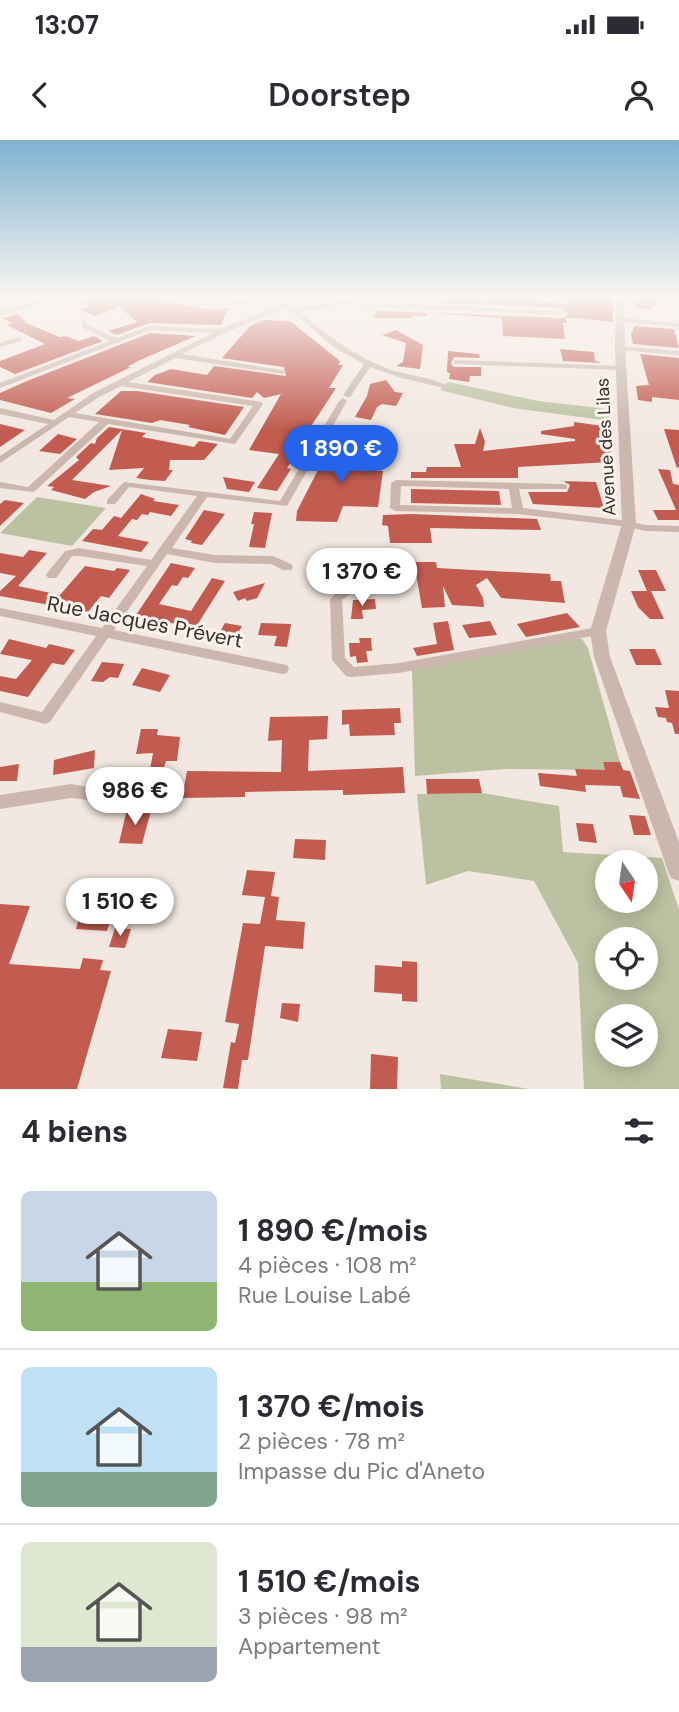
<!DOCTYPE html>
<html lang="fr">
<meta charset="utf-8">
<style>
body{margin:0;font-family:"DM Sans",sans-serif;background:#f2f2f3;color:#2b2b33;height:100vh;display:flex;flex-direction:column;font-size:26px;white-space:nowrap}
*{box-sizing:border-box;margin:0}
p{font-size:23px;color:#7c7c81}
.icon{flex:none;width:38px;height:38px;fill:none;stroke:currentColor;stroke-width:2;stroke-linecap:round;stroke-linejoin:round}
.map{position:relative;height:949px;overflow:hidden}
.drawer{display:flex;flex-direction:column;background:#fff;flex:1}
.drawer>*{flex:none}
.needle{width:46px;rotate:167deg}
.fabs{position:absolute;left:595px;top:710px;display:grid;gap:14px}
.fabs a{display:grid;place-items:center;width:63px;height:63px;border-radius:50%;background:#fff;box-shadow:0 4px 18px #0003;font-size:35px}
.price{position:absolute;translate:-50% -60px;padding:0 16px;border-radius:24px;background:#fff;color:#222;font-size:23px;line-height:46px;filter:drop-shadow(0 2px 4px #0008)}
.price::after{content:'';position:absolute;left:50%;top:42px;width:21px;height:16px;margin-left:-10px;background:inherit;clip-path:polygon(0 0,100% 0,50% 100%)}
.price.current{background:#2563eb;color:#fff}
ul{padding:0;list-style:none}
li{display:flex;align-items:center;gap:21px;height:175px;padding:0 21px}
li+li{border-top:2px solid #e1e1e2}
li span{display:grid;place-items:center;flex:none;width:196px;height:140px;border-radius:10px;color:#555}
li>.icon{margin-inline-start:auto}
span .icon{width:84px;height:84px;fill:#fffc;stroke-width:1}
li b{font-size:30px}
h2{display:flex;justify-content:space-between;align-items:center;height:84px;padding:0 21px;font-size:30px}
.status{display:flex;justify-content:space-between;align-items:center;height:49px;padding:0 35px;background:#fff;direction:ltr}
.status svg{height:19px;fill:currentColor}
header{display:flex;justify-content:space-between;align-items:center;height:91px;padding:0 21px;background:#fff;font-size:32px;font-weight:600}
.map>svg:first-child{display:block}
.green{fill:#bcc2a1;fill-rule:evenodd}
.building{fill:#c25c50}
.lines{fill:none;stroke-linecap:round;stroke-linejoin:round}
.minor{fill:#cbb7ad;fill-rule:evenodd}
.tertiary{fill:#cbb7ad;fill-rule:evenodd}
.labels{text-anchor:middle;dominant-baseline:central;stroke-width:6;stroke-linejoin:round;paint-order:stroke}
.far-street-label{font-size:18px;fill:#3a2e2b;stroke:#faf3ee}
.street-label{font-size:21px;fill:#3a2e2b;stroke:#faf3ee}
</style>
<div class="status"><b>13:07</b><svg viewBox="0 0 49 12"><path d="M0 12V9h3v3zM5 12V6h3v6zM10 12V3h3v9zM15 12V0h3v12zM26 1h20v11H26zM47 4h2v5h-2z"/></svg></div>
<header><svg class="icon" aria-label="back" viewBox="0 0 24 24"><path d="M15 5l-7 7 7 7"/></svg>Doorstep<svg class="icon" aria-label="person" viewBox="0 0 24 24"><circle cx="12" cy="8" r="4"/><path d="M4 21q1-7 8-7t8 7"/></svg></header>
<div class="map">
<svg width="679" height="949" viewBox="0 0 679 949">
<rect width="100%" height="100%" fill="#f3e8e1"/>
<!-- green -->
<path class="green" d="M448,242L538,261L608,269L610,281L513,268L440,250Z
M37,357L43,358L106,368L72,406L0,393Z
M574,499H582L588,508L620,622H603L605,630L505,629L415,636L412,530Z
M482,653L559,666L563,712L662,718L679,770V949H584L578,823L534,741L468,731L426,745L417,654ZM607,723H646V761H607ZM607,800H646V838H607ZM607,877H646V915H607Z
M440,934L529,949H441Z"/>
<!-- building -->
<path class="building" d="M78,158H141L214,170L232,168L227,171L221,185L149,183L117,195L108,191L137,182L120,167L95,176L79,170L90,167Z
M402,158L485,161L536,158V161L570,164V159L613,158V182L565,177L567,183H563L565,199L503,196L502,178L427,173V176H413V178H374L376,171L333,169L563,178L568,174L563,168L401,161Z
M633,158H664L650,169L638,168Z
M17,174L26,181L24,182L60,197L66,196L79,201L94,196L103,201L15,234L0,227V221L45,204L7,185L12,183L3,178Z
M264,180L290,181L340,221L338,225H343L329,248H336L304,297H307L287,328L291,329L277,351L257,348L279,314L249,310L281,254L264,258L257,252L252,258L147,242L155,235L171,229L207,235L214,226L286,236L284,227L222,218L250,186Z
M634,186L674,189L679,208L633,204L631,195Z
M396,190L423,205L420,229L396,226L403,222L406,203L382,195Z
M150,193L196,196L140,220L127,227H131L67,258L75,259L51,273L0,260V253L27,241Z
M560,209L594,212L595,221L602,223L563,221Z
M448,211L479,214L480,218L454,217L451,224L454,227H481V236H470L469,242L449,239L450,233L447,232Z
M640,214L679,218V260L652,257V262L638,260L636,246L649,245Z
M386,240L395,252L403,253L396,266L382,264L377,267L371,280L355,277L367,256L370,244Z
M121,251H137L244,267L225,295L188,287L190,285L160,280L152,283L95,274Z
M574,282L603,286L604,304H610L611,322L518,327V338H411V332H426L427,327H461L454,304H475L480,288L485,302L483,311L575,301V299L541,294V291L574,286Z
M0,284L25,290L0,307Z
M360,285L371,286L359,311L349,309L350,329L383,331L378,367L343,366L337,382L296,381L297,371L320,326L330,328V313H336L348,292V299H353Z
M109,287L146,293L142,297L194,307L199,301L218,304L204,320H170L169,330H173L165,341L150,340L136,338L144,328L109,330L122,290L72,340L111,346L94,352L85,359L51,350L54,347L47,346L79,320L76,317L91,303L95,304L97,298Z
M664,289L679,290V327L677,328Z
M58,294L77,299L60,314L39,311Z
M658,329L670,330L673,344L679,345V380H658L653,370H676Z
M223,337L242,340L255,342L249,352L227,349Z
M526,340L596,342L604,368L533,364L528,352H567L570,345L563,341Z
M411,349L499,351L501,365L411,363Z
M141,354L155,359L153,361L179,365L171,376L150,372L148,375L142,374L137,380L132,379L118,396L149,402L141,412L82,401L93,389L102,390L114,376L121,378Z
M5,360L24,363L0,386V364Z
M204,370L225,374L202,405L191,403L192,401L185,399Z
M254,372L272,373L265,408L249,407L254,384H251Z
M411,374L537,379L541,390L430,388L432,403H390L388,386L382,385L383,375Z
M29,410L47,413L18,446L60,455L85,426L114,431L117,428L130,430L109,458L101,456L88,472L0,456V451L16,436L0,433V413L23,417Z
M414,422H436L437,428L550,434L551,441H561L565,463L501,458L487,438L476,445L483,458L484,467L452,465L443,446L445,467L422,468Z
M171,423L195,428L188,438L183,437L177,446L172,445L159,464L191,471L212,438L225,441L194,490L162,480L158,487L145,484L149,478L136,475Z
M638,430H656L666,451H647Z
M265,443L257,458L247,461L245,458L238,461L233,452Z
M631,451H651L664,479H650L638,467Z
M375,459L376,469L362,470L363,479H351L353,460Z
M567,473L580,487L526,497L517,484Z
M448,481L454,510L417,516L413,508L437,504L433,483Z
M490,481L497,495L469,498L462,485Z
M225,483L242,486L234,500L217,497Z
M261,483L291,484L287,507L274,506L277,496L258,495Z
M359,498H371L372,511H366L368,522L357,523L356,516L350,517L349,503H360Z
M9,499L46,508L49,504L75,510L64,525L52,523L28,557L0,551V536L16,539L32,520L0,514Z
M629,509H655L662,525H636Z
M102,522L124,524L118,538L110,537L103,542L91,541Z
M142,528L170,535L160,552L132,545Z
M665,550L679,551V594H675L672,583L667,582L666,578L658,577L655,567L669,568Z
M400,568L401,583H394L395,595L350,596L349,584L342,585V570Z
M328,576L327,599L309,600L308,631L403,627L405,653L343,655V650L245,652V657L182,658L187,631L281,632L282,600L268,601L270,577Z
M141,589H158L157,595L180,597L177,621H166L157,652L139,651L136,660L120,659L122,649H128L133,634L149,635L153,613L136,614Z
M95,610L94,628L53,635L54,620Z
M603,622H620L623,630L630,631L640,659L623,657L620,646L585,645L586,652L540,646L538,633L577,636L575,629L605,630Z
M19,624L17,641H0V627Z
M426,639H479L482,653L427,654Z
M127,669L151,671L142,704L119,703Z
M629,675L645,676L651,695H634Z
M576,683L593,684L597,703L579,701Z
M295,699L326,700L325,720L293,718Z
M247,730L275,732L271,756L279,757L276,780L305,782L303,809L265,806L248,920H242L238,949L223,948L231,902L235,903L239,884L225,882L243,783L260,784L265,757L242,755Z
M0,764L30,766L9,824L80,829L83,818L103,820L100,830L111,831L77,949H0Z
M82,766L114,768L107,791L76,789Z
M115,788L131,789L125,808L109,807Z
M402,821L417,822V862L402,861V854L374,852L375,825L402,827Z
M282,863L300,864L298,882L280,878Z
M168,889L202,892L197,921L161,918Z
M371,914L398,917L397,949H370Z"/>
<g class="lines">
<!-- minor -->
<path class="minor" d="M143,158C167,158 192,163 216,163C238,162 260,157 282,159L279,161L214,167Z
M668,158H679V162L669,159Z
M339,161L563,171L566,173L563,175L339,165L300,172C328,196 355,217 391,230C409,236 432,237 448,246L444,248L402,238L370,227L350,257H347L343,255L364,224L333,207L289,169Z
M286,163L288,164V166L225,193L182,214L281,230H284V234L175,218L128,242L262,262L263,264L235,304L108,284L34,352L0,348V342L28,347L99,282L69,277L0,323V316L48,284L0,274V268L54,280L93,253L213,193L150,190L0,248V243L110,201L81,187L82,181H86L87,185L117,198L149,186L220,189ZM121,246L253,266L230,299L75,273L99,257Z
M619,178L679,183V187L617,181V179Z
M18,197H21V201L0,207V203Z
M617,206L679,211V215L620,210L616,208Z
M454,220L621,226L625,228L621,230L457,224H454Z
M343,258L347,261L287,366L207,357L172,408L215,415L273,416L291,424L293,427L291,430H283L271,424L215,423L167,414L114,490L282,524L287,525L289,529L287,533L282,534L108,498L50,582L45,584L0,572V562L42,572L96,496L0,476V468L102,488L147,426L79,416H72L56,438H48L46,435L48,432L65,411L79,408L151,420L197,356L129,347L115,364H107V360L124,342L280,361L339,261Z
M396,340L563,344L567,345V349H519L523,368L629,381L645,385L679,386V392L645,391L629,387L518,374L395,371L390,368L391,343ZM401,346L509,349L512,368L400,365Z
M385,442L389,443L391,446L389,449L352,453L342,460L345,518L354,527L399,523L598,487L604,491L598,495L399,533L351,537L346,536L332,520L330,459L345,446Z
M71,644L101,649L104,654L101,659L96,661L71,658L0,669V655Z"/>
<!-- tertiary -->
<path class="tertiary" d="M46,158H62L0,176V170Z
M616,158H624L625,208L636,384L606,491L610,517L679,702V741L671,738L668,731L594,517L590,491L622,384L615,208Z"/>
</g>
<!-- sky -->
<linearGradient id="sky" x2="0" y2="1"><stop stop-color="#7fb2d0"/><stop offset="0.54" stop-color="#faf5f2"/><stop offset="1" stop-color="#faf5f2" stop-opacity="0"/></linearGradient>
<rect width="679" height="291" fill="url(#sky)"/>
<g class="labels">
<!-- far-street labels -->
<g class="far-street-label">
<text transform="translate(606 307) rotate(-93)">Avenue des Lilas</text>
</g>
<!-- street labels -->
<g class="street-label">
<text transform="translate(145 482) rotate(11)">Rue Jacques Prévert</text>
</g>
</g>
</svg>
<div class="fabs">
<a><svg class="needle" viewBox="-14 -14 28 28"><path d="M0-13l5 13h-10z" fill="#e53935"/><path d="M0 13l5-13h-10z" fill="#7c7c81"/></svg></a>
<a><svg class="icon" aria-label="locate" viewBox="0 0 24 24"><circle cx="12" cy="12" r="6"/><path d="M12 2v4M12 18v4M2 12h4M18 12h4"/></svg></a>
<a><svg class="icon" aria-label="layers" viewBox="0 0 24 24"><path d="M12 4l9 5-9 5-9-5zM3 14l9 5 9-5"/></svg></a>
</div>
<b class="price current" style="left:341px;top:345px">1 890 €</b>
<b class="price" style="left:362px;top:468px">1 370 €</b>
<b class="price" style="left:135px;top:687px">986 €</b>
<b class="price" style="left:120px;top:798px">1 510 €</b>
</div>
<section class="drawer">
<h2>4 biens<svg class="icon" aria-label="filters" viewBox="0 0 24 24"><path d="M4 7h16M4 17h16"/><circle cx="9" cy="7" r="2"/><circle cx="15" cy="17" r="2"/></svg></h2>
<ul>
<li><span style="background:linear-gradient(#c9d6e8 65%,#8fb573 0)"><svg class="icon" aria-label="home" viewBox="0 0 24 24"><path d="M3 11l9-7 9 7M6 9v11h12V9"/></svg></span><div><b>1 890 €/mois</b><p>4 pièces · 108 m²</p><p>Rue Louise Labé</p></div></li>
<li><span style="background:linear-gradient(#bfe0f5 75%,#7fa58c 0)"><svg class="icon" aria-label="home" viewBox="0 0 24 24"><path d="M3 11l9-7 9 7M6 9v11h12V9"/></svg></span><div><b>1 370 €/mois</b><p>2 pièces · 78 m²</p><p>Impasse du Pic d'Aneto</p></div></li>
<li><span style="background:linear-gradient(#dfe7d0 75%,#9aa5b1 0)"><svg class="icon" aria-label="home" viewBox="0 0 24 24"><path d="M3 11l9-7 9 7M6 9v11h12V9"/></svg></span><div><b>1 510 €/mois</b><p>3 pièces · 98 m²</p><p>Appartement</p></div></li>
</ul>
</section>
